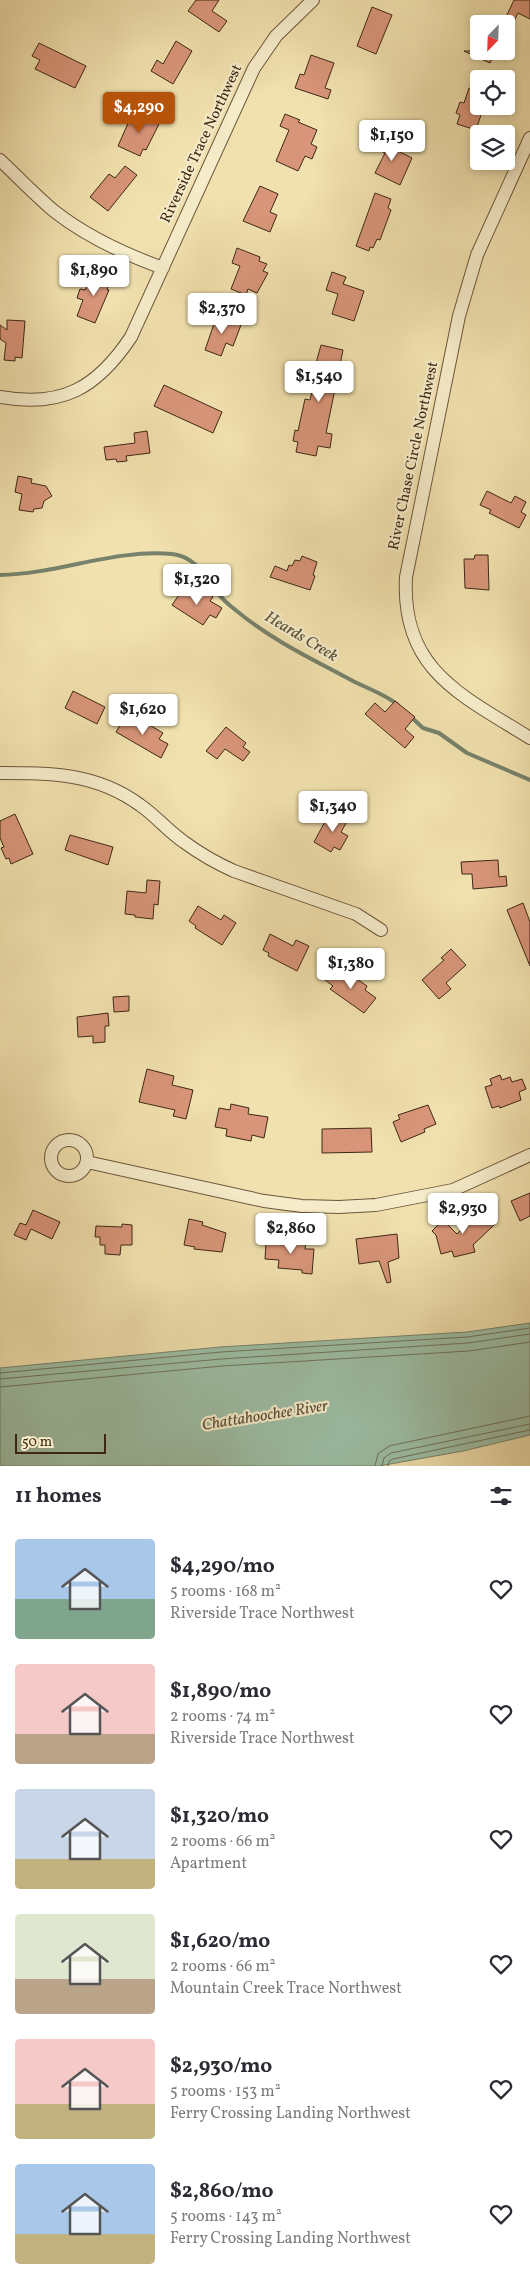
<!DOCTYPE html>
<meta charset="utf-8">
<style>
body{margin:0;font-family:Vollkorn,serif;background:#f2f2f3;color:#2b2b33;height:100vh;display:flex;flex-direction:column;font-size:19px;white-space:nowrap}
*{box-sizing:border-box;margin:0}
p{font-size:16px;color:#7c7c81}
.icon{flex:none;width:28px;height:28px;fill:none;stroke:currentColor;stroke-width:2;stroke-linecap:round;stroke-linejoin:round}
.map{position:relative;height:1466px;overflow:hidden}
.details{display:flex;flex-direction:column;background:#fff;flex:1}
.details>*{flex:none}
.needle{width:32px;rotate:203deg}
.fabs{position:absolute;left:470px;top:15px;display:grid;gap:10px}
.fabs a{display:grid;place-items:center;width:45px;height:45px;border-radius:5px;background:#fff;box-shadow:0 2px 8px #0003;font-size:25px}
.scale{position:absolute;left:15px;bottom:12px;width:91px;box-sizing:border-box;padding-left:5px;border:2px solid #3e2814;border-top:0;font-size:14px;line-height:18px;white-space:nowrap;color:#3e2814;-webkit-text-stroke:4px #f6ecca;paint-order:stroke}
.price{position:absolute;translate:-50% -42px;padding:0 11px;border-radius:5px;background:#fff;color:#222;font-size:16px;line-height:32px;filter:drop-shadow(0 1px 2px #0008)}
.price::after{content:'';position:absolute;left:50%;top:30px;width:15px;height:11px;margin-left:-8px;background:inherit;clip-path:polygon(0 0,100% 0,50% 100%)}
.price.current{background:#b45309;color:#fff}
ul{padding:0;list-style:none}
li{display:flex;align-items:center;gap:15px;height:125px;padding:0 15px}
li span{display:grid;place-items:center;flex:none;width:140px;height:100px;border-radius:5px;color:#555}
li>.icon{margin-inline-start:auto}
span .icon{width:60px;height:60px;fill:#fffc;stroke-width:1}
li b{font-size:21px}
h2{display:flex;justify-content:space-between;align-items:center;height:60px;padding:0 15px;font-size:21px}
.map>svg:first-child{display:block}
.water{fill:#9cbea5;stroke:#76826b}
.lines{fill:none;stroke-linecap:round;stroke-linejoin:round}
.shore{stroke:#6d735c;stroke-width:1}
.stream{stroke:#76826b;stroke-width:4}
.building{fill:#d89579;stroke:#3e2814}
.street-casing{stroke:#6b563a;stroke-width:14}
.street{stroke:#f6ecca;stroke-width:12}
.labels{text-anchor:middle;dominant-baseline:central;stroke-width:4.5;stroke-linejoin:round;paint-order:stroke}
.street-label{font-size:15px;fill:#3e2814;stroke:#f6ecca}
.water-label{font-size:16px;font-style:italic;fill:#564e38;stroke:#f6ecca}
</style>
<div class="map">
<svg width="530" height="1466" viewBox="0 0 530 1466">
<rect width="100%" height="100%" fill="#f1e1ae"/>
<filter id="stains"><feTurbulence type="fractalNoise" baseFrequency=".004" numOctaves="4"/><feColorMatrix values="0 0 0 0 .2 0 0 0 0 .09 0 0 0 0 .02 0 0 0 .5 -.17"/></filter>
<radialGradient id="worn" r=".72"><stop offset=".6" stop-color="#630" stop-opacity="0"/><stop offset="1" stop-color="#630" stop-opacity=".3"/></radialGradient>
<!-- water -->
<path class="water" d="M530,1323V1435L463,1451L379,1466H0V1368L220,1347L467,1332Z"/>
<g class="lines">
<!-- shore -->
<path class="shore" d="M0,1373L221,1352L467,1337L530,1328
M0,1379L221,1359L468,1343L530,1334
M0,1387L222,1366L469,1351L530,1342
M375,1466L378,1454L389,1446L530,1416
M382,1466L384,1458L391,1453L530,1424
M388,1466L389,1461L393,1459L530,1430"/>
<!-- stream -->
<path class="stream" d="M0,575C58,574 113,549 172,554C193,556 204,573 214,588C220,598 229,605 238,612C272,640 312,659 351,680C366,688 385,694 398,705
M410,716L423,728L439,733L467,753L530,780"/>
</g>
<!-- building -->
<path class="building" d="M196,0H219L212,11L227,21L219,32L188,11Z
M514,0H530V19L518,13L506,38V17Z
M372,7L392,15L376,54L357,46Z
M176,41L192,51L173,84L151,71L157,60L163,64Z
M39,43L86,66L75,88L35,69L40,60L32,56Z
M464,51H496L490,63Z
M311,55L334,63L325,88L331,90L328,99L295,88L300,74L304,75Z
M469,88L479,91V106H484L476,130L457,124L460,115L456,113L460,102L464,103Z
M137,112L160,122L146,150L143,149L140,156L118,146L129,121L132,122Z
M285,114L300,120L298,122L317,130L311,144L317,147L312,159L305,156L298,171L276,161L289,130L280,126Z
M380,136L393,141L390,147L412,158L400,185L375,173L385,153L375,148Z
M125,166L137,175L108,211L90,197L109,174L115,178Z
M260,186L278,194L270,212L277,215L270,232L243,221Z
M375,193L391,199L388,208L391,210L380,240L377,239L373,248L370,247L369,251L356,246Z
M237,248L260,257L259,261L267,264L263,271L268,273L257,293L248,289L246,295L231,289L240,266L232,263Z
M94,272L111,278L107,290H109L95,323L77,316L83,300L77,298L80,289L85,290Z
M332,272L346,277L343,284L364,291L354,321L332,314L338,294L326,290Z
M217,315L241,325L233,346L226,343L221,356L205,350Z
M7,320L25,321L22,358L15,357V361L4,360L6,343L0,339V325L7,330Z
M321,345L343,350L326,433L332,434L330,448L318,446L316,456L296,452L298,442L293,441L295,430L298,431L305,399L310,400L316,374L311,373L313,363H316Z
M164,385L222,412L213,433L154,406Z
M147,431L150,453L126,456L127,461L117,462L116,459L106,460L104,447L135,443L134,433Z
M18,476L32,479L31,483L46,486L52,496L44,501L42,508L34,509L33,512L19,510L22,494L15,492Z
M487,491L511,503L515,496L526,502L521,512L526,515L519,528L489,513L491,510L480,505Z
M475,555H488L489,590L465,588L464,559H474Z
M302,556L317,562L313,575L315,576L310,590L270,577L275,566L287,571L289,565L292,566L295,560L300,561Z
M183,589L199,599L204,591L213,597L210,601L222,608L216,618L210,615L203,625L172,605Z
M73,691L105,707L97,724L65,708Z
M395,701L415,717L405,729L414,737L405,748L365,714L375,703L385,712Z
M125,717L140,726L143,721L163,733L159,739L168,744L161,758L116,732Z
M226,727L246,743L243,747L250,752L243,761L225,749L217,759L206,751Z
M337,811L349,818L341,832L348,836L340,850L334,847L331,852L314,842L327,818L332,821Z
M15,814L33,854L11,864L9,858L6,859L1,848L4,847L0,838V821Z
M70,835L113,847L108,865L65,850Z
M498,860L499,877L506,876L507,886L473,889L472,874H462L461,862Z
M147,880L160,881L158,905L154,904L153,919L135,917V915L125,914L127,891L146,893Z
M523,903L530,922V966L507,910Z
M198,906L221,920L224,915L236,923L222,945L195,928L196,926L189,921Z
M270,934L293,946L296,940L309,946L297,971L268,956L269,953L263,950Z
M451,949L466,965L446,983L451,989L439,999L422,980L444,960L441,958Z
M334,968L346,976L348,973L367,986L365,990L376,998L364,1013L330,989L333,986L325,980Z
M129,996V1011L114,1012L113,997Z
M108,1013L109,1026H105V1042L93,1043V1036L78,1037L77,1017Z
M147,1069L174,1076L172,1085L193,1090L186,1119L173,1116L175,1110L139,1102Z
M500,1075L502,1080L510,1077L512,1082L522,1079L526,1089L519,1092L521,1100L500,1108L499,1106L492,1108L485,1087L492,1085L490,1079Z
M231,1104L249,1108L248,1114L268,1117L264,1138L252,1135L251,1141L226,1136L227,1129L215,1127L219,1108L230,1110Z
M428,1105L436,1124L424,1129L425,1132L401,1142L393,1122L400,1119L398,1115Z
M371,1128L372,1152L322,1153V1129Z
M530,1193V1216L520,1221L511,1201Z
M33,1210L60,1222L52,1239L31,1229L26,1240L14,1235L20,1223L26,1225Z
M480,1210L495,1224L473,1245L475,1252L454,1257L452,1251L441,1254L436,1235L432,1231L443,1220L457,1234Z
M189,1219L203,1222L202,1225L226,1233L222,1252L194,1249L195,1247L184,1245Z
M122,1224L132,1225V1245H121L120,1255L105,1254V1245H100V1237H95L96,1226L122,1227Z
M397,1234L399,1258L388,1262L391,1282L387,1283L379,1261L359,1264L356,1239Z
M280,1238L306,1240L305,1249H314L312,1274L302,1273V1270L278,1268L279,1260L265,1259L266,1243L280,1244Z"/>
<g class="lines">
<defs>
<path id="street" d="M530,138L477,255L459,316L406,577C401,670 461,695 530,738
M0,160C18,177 35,195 54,211C87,237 124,254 163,268
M0,397C62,408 97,388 131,337L254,68L276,36L313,0
M0,773C52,773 96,773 140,805C156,816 168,831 184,842C199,853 216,863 234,871L356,914L381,930
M51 1158a18 18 0 1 1 36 0a18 18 0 1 1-36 0Z
M87,1162L264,1201L302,1206L339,1207L376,1205L453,1190L530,1155"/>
</defs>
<!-- street casing -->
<use href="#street" class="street-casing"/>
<!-- street -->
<use href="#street" class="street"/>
</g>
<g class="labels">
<!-- street labels -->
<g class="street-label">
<text transform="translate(202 144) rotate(-65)">Riverside Trace Northwest</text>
<text transform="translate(414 456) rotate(-78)">River Chase Circle Northwest</text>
</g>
<!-- water labels -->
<g class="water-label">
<text transform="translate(301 637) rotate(31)">Heards Creek</text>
<text transform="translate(265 1416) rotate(-9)">Chattahoochee River</text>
</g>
</g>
<rect width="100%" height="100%" filter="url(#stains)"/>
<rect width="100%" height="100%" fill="url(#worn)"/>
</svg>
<div class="fabs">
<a><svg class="needle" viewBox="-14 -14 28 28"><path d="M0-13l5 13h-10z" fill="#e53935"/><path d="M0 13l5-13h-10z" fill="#7c7c81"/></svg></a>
<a><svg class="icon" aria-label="locate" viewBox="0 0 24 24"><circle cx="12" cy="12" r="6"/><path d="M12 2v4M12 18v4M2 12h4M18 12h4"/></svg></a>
<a><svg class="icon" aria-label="layers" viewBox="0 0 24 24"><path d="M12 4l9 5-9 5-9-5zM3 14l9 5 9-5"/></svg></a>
</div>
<div class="scale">50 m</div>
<b class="price current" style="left:139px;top:134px">$4,290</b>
<b class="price" style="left:392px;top:162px">$1,150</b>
<b class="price" style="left:94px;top:297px">$1,890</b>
<b class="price" style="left:222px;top:335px">$2,370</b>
<b class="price" style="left:319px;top:403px">$1,540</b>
<b class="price" style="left:197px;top:606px">$1,320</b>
<b class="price" style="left:143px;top:736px">$1,620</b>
<b class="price" style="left:333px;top:833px">$1,340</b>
<b class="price" style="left:351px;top:990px">$1,380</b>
<b class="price" style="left:463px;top:1235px">$2,930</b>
<b class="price" style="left:291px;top:1255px">$2,860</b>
</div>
<section class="details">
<h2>11 homes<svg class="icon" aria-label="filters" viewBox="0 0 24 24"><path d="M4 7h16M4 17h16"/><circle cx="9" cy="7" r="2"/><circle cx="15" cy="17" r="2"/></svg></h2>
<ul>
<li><span style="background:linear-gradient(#a9c7e8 60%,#7fa58c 0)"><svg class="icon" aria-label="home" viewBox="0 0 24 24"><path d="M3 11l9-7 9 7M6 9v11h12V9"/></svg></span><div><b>$4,290/mo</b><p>5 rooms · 168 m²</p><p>Riverside Trace Northwest</p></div><svg class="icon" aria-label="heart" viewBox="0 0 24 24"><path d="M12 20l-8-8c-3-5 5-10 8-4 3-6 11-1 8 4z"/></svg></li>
<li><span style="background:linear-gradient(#f6c9c9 70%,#b9a48a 0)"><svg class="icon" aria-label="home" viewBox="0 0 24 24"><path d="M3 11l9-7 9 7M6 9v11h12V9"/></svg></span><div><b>$1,890/mo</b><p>2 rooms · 74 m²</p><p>Riverside Trace Northwest</p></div><svg class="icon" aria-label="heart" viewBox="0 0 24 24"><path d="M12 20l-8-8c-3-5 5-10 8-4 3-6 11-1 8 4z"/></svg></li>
<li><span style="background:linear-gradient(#c9d6e8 70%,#c2b280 0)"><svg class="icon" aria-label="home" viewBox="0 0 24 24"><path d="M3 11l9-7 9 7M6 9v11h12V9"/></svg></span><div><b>$1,320/mo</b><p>2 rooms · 66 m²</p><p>Apartment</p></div><svg class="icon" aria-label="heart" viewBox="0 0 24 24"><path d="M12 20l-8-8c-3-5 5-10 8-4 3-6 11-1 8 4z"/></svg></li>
<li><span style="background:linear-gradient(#dfe7d0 65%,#b9a48a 0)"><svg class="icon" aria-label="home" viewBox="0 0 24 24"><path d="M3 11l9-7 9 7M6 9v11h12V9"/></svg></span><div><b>$1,620/mo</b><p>2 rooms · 66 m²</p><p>Mountain Creek Trace Northwest</p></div><svg class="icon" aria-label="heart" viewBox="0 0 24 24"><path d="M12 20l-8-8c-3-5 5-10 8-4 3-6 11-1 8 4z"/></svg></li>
<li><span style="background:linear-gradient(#f6c9c9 65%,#c2b280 0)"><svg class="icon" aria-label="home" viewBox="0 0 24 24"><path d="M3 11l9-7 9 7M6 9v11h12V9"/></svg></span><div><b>$2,930/mo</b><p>5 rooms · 153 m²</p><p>Ferry Crossing Landing Northwest</p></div><svg class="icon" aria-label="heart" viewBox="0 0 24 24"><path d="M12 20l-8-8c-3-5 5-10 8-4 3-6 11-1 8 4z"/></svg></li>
<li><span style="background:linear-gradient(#a9c7e8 70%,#c2b280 0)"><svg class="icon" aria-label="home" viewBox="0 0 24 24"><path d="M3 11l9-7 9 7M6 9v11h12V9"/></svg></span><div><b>$2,860/mo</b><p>5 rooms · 143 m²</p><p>Ferry Crossing Landing Northwest</p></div><svg class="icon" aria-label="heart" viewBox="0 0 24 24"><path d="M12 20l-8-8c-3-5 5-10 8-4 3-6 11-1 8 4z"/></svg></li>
</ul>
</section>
